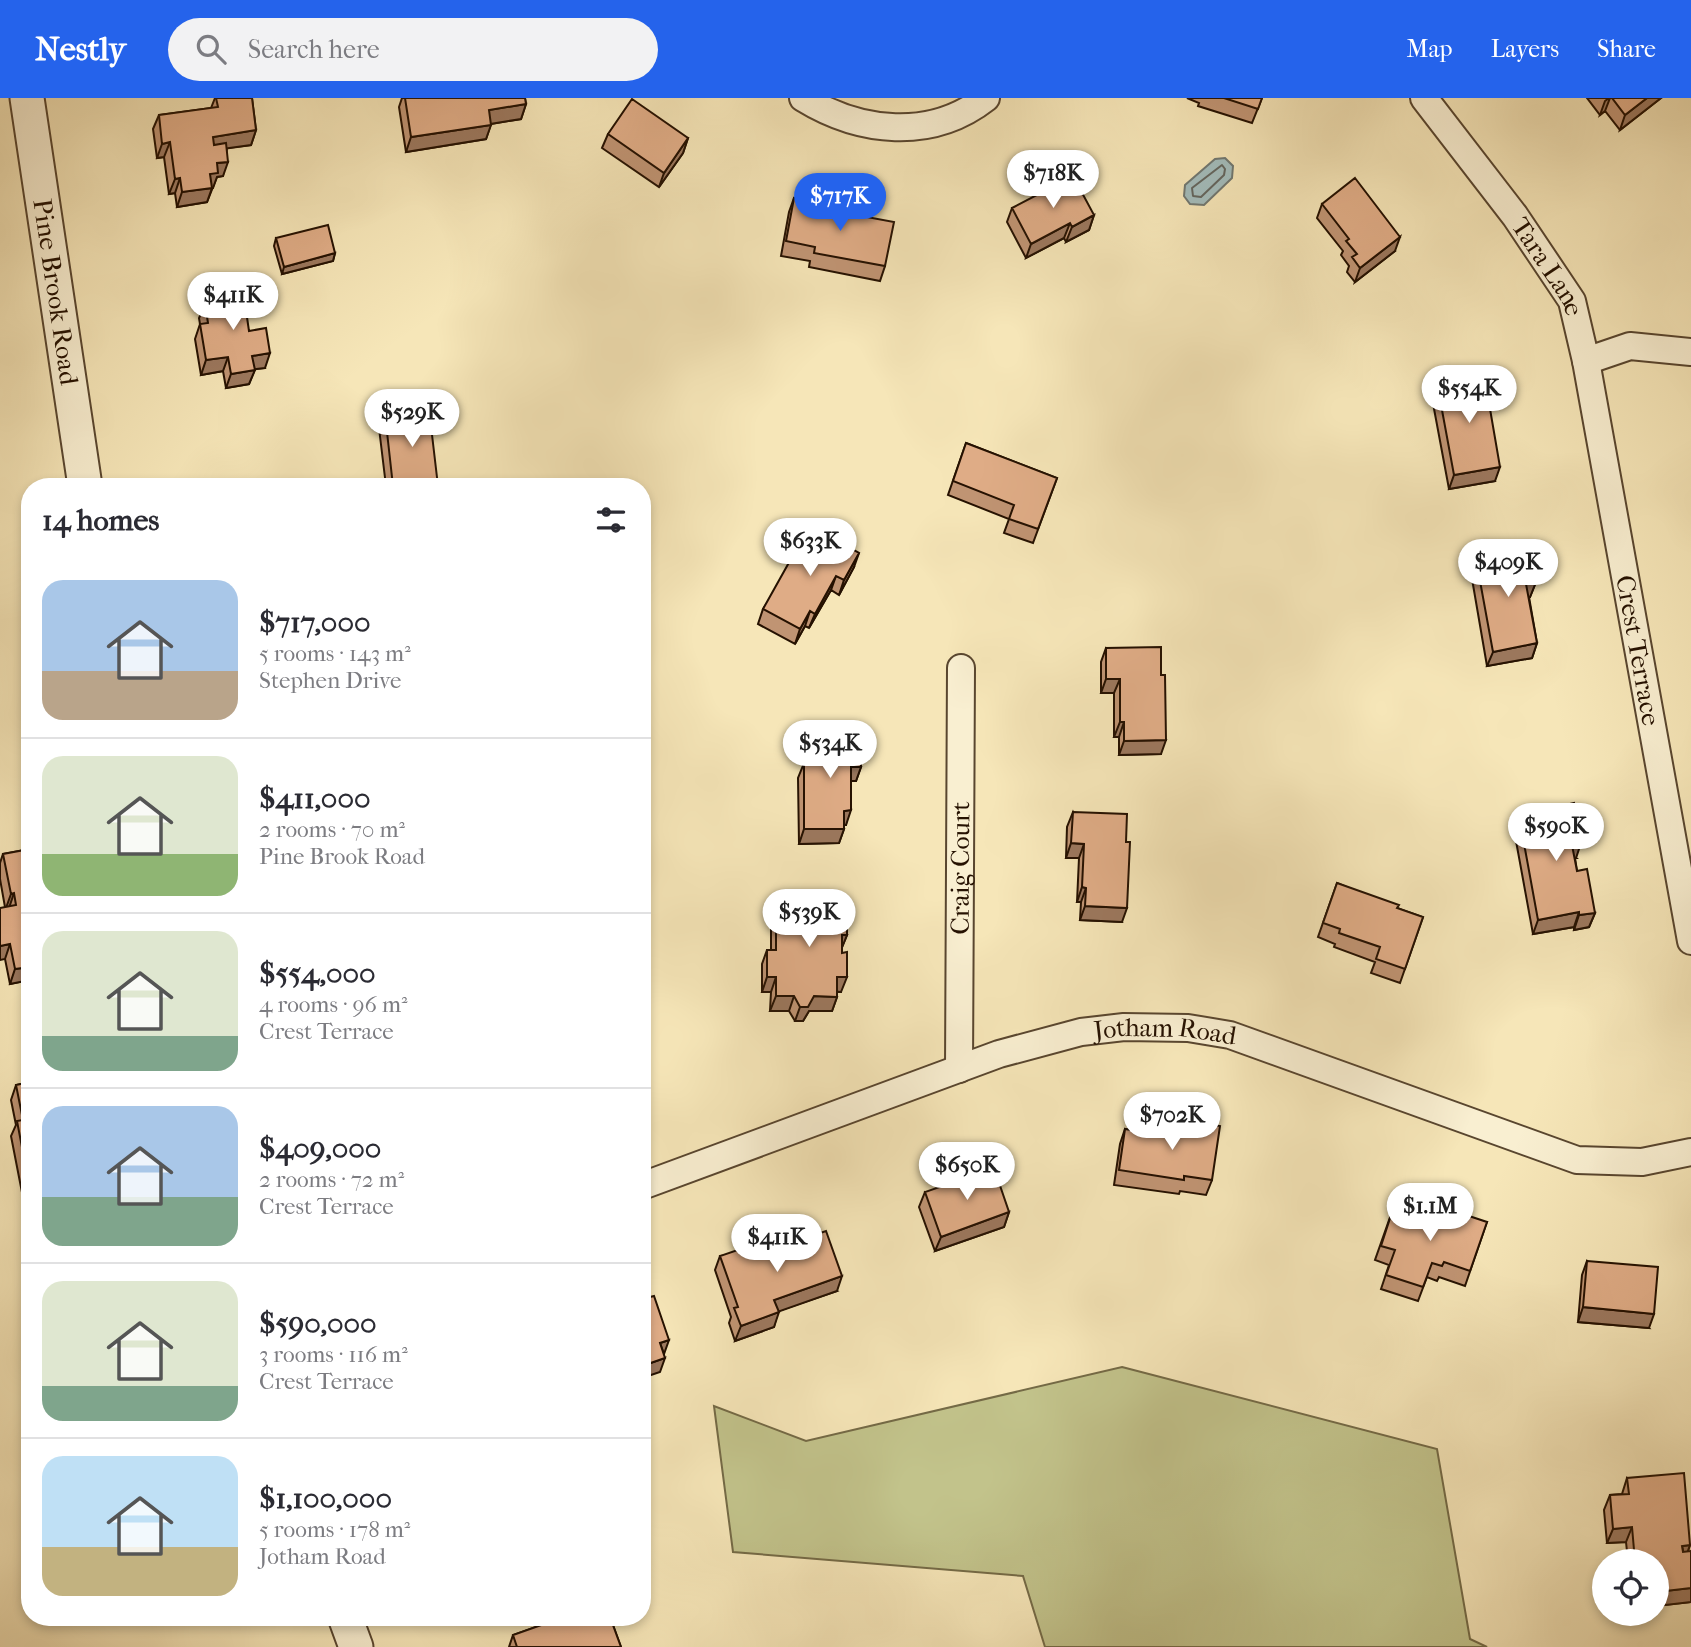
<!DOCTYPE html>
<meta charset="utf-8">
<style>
body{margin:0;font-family:"IM FELL French Canon",serif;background:#f2f2f3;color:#2b2b33;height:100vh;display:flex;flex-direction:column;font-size:26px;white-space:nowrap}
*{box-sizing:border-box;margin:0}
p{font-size:23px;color:#7c7c81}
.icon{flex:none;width:38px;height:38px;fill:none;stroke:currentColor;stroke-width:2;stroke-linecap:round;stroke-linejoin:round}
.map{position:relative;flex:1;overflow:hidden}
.panel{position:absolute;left:21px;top:380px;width:630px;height:1148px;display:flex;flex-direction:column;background:#fff;border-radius:28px;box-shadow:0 4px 10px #0003}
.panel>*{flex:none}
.buttons{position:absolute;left:1592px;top:1451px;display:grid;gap:14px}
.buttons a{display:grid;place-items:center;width:77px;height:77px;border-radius:50%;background:#fff;box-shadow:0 4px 10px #0003;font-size:35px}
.price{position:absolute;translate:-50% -60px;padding:0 16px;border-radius:24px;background:#fff;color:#222;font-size:23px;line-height:46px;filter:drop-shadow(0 2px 4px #0008)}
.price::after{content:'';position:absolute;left:50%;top:42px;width:21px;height:16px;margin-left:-10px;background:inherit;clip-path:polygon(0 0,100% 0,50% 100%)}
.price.on{background:#2563eb;color:#fff}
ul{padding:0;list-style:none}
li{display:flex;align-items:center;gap:21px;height:175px;padding:0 21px}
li+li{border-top:2px solid #e1e1e2}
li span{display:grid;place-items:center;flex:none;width:196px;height:140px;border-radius:21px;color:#555}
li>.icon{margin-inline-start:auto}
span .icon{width:84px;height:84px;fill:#fffc;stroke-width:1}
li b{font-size:30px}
h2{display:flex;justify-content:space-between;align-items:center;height:84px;padding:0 21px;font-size:30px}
header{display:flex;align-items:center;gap:42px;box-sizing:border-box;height:98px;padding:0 35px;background:#2563eb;color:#fff}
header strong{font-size:33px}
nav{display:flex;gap:38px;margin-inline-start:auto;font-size:24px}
.search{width:490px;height:63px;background:#f2f2f3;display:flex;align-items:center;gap:18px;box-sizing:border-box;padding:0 24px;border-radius:38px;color:#7c7c81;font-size:26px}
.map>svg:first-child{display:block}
.green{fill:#c2c38b;stroke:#746a46;stroke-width:2}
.water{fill:#a3bcbb;stroke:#717871;stroke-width:2}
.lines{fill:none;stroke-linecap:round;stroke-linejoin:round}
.shore{stroke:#64665e;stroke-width:2}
.minor-casing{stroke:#59462f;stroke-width:30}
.tertiary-casing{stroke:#59462f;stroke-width:37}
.minor{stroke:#f9efd1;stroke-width:26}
.tertiary{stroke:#f9efd1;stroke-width:33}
.wall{fill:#c09473;stroke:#251101;stroke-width:2}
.shaded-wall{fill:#9c785e;stroke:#251101;stroke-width:2}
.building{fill:#dfac86;stroke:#251101;stroke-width:2}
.labels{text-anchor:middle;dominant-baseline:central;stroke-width:7;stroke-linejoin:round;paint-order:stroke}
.street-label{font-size:26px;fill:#251101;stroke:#f9efd1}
</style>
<header>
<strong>Nestly</strong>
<div class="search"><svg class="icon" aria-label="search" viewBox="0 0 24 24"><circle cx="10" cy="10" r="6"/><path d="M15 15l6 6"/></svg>Search here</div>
<nav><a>Map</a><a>Layers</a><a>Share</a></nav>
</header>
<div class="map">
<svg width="1691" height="1549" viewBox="0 0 1691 1549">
<rect width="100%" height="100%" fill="#f6e6b8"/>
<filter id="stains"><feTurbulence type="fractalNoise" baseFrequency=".00286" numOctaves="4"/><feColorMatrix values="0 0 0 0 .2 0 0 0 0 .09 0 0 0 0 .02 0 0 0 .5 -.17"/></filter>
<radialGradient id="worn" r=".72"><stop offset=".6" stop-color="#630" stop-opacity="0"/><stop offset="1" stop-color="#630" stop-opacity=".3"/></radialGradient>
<!-- green -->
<path class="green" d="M1122,1269L1437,1351L1470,1541L1487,1549H1045L1023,1478L733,1454L714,1308L806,1343Z"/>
<!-- water -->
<path class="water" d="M1225,60L1233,68L1232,80L1204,107L1190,106L1184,98L1185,87L1215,61Z"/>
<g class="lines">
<!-- shore -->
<path class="shore" d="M1222,67L1225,71L1224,77L1201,99L1193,98L1192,90Z"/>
<defs>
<g id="minor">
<path d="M803,0C860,35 931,43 986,0"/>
<path id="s1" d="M1424,0L1515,118L1572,203L1586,263L1691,843"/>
<path d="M1586,263L1630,248L1691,254"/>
<path id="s2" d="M959,971L961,570"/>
<path id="s3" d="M642,1088L999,956L1081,934L1124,929L1188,930L1230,937L1577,1062L1642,1064L1691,1054"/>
</g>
<g id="tertiary">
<path id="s4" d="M27,0L85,388"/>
<path d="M345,1519L356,1549"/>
</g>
</defs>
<!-- minor casing -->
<use href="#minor" class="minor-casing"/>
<!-- tertiary casing -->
<use href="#tertiary" class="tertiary-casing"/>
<!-- minor -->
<use href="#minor" class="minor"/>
<!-- tertiary -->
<use href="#tertiary" class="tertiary"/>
</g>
<!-- wall -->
<path class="wall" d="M215,0H252L256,32L251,47L227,50L223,78L217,79L207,104L177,109L175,95L169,96L164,59L157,60L153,31L159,17L211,10Z
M402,0H525L526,6L521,21L491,26L486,41L406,54L399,9Z
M1187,0H1262L1252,25L1198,8L1199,5Z
M1587,0H1661L1620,32L1605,13L1600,17Z
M608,36L688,40L683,55L659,89L602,50Z
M794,100L829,112L885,168L880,183L809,169L810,163L781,158L789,114Z
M1322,106L1395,153L1355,184L1347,174L1349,168L1341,157L1343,153L1317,120Z
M1012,110L1094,117L1089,132L1066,144L1064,140L1026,160L1007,124Z
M276,140L335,155L333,163L282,176L274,148Z
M222,189L249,233L265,270L255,271L249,286L226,290L223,273L201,277L195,241L200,226L199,220L205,206L217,204Z
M1437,285L1495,383L1449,391L1432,300Z
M385,316L438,388H386L379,330Z
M966,345L1057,380L1033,445L1004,435L1009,421L948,397Z
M801,455L854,469L839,497L831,492L809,530L805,528L795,546L758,526L763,511Z
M1476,461L1536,484L1530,499H1529L1537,545L1532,560L1487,568L1471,475Z
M1106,550L1161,577V656L1119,657V639H1114V595H1101V564Z
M810,638L861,669L856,683H851L846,727H844V731L839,745L799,746L798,680L804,665V652Z
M1073,714L1122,824L1080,822L1081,804H1077L1079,760H1066L1067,729Z
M1519,718L1576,760H1575L1577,773L1595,815L1589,829L1574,832V829L1533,836L1514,732Z
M30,751V882L10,886L5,861V809L0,781V765L3,756Z
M1337,785L1397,810L1423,819L1400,885L1371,875L1375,864L1334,849L1335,846L1318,839Z
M776,802L847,837L842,849L841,894H837V899L832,913H809L803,923H795L789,913H770L771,894H762V866L767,852H771V816Z
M30,984V1115H26L11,1038L16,1027L11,1002L16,987Z
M1190,1024L1212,1082L1206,1097L1180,1093L1179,1096L1114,1087L1120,1046L1125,1031L1143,1034L1144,1030L1185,1036Z
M925,1094L1009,1114L1004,1129L935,1153L919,1109Z
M1394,1108L1411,1114L1454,1124H1487L1465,1188L1439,1179L1437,1183L1427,1179L1418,1203L1381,1191L1389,1167L1375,1162Z
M765,1154L837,1193L778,1213L774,1229L735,1243L729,1225L731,1219L715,1172L720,1158Z
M1587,1163L1649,1230L1578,1224L1582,1177Z
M1627,1380L1690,1447L1688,1453L1691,1504L1657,1508V1463H1628L1626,1444L1607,1445L1604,1412L1610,1397L1622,1396Z
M555,1519H610L621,1549H509L513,1537L553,1523Z"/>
<!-- shaded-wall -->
<path class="shaded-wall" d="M1609,0H1610L1605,13L1600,17L1605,3Z
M1647,0H1661L1620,32L1625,17Z
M526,6L521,21L484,27L489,12Z
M491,27L486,41L406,54L411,39Z
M256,32L251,47L208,53L213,39Z
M688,40L683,55L659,89L664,75Z
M170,44L164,59L157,60L162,46Z
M228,64L223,78L217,79L213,90L205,91L210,76L217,65Z
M180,80L175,95L169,96L175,81Z
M212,90L207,104L177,109L182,94Z
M1094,117L1089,132L1066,144L1072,129Z
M1070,125L1064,140L1026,160L1031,146Z
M1400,139L1395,153L1355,184L1360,170Z
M335,155L333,163L282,176L284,169Z
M270,255L265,270L247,272L252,258Z
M228,259L223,273L201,277L206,262Z
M255,272L249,286L226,290L231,276Z
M1500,369L1495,383L1449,391L1454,377Z
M859,455L854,469L839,497L844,482Z
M836,478L831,492L809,530L815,516Z
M1536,484L1530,499L1521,500L1526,486Z
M810,513L805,528L795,546L800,531Z
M1537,545L1532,560L1487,568L1493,554Z
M1106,581H1120L1114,595H1101Z
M1120,624H1124L1119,639H1114Z
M1166,642L1161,656L1119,657L1124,643Z
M851,669H861L856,683H846Z
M851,712L846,727H839L844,713Z
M804,731H844L839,745L799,746Z
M1071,745L1084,746L1079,760H1066Z
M1581,745L1576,760L1567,761L1572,747Z
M1082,789L1086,790L1081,804H1077Z
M14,795L9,810H6L11,796Z
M1085,808L1127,810L1122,824L1080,822Z
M1579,814L1574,829L1533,836L1538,822Z
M1595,815L1589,829L1574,832L1579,817Z
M842,837H847L841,852Z
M10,846L5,861L0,862V848Z
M30,869V882L10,886L15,871Z
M767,879H776L771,894H762Z
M837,879H847L841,894L832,893Z
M776,898H794L789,913H770Z
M814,898L837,899L832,913H809L803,923H795L800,909Z
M30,1106V1115H26Z
M1009,1114L1004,1129L935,1153L941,1139Z
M842,1178L837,1193L769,1217L774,1202Z
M1583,1209L1654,1216L1649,1230L1578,1224Z
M779,1214L774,1229L735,1243L741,1228Z
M669,1242L664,1256L660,1245Z
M665,1260L660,1274L642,1280V1268Z
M1632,1429L1626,1444L1607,1445L1613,1431Z
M1690,1447L1685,1461L1682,1448Z
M1691,1490V1504L1657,1508V1494Z"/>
<!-- building -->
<path class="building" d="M216,0H252L256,32L213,39L214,47L226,45L228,64L217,65L218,75L210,76L212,90L182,94L180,80L175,81L170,44L162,46L159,17L218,9Z
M405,0H525L526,6L489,12L491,27L411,39Z
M1224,0H1262L1258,11Z
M1612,0H1647L1625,17Z
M632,1L688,40L664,75L608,36Z
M1073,78L1094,117L1072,129L1070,125L1031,146L1012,110Z
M1355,80L1400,139L1360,170L1352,159L1357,156L1346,143L1349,141L1322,106Z
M794,100L830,107L829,112L894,124L885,168L814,155L815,149L786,143Z
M328,127L335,155L284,169L276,140Z
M242,185L249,233L266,230L270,255L252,258L255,272L231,276L228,259L206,262L200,226L208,225L205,206L224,202L222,189Z
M1484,276L1500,369L1454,377L1437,285Z
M429,311L438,388H393L385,316Z
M966,345L1057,380L1038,431L1009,421L1014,407L953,383Z
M814,430L859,455L844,482L836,478L815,516L810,513L800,531L763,511L796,452L801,455Z
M1529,451L1536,484L1526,486L1537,545L1493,554L1476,461Z
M1161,549V577H1165L1166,642L1124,643V624H1120V581H1106V550Z
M810,638H861V669H851V712L844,713V731H804V666L810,665Z
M1574,705L1581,745L1572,747L1577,773L1587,771L1595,815L1579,817V814L1538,822L1519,718Z
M1073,714L1127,716L1126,744H1130L1127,810L1085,808L1086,790L1082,789L1084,746L1071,745Z
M30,751V869L15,871L10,846L0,848V810L16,807L14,795L11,796L3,756Z
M1337,785L1399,807L1397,810L1423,819L1405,871L1376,861L1380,849L1339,835L1340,831L1323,825Z
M776,802H847V837H842V855L847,854V879H837V899L814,898L808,909H800L794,898H776V879H767V852H776Z
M30,984V1091L17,1023L23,1022L16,987Z
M1190,1024L1220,1028L1212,1082L1184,1078V1082L1119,1072L1125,1031L1144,1034V1030L1188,1036Z
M994,1070L1009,1114L941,1139L925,1094Z
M1394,1108L1411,1114L1413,1110L1454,1124L1457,1114L1487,1124L1470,1173L1444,1164L1442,1168L1432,1165L1423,1189L1386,1177L1395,1152L1381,1148Z
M826,1133L842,1178L774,1202L779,1214L741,1228L734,1210L738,1209L720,1158L761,1144L765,1154Z
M1587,1163L1658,1169L1654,1216L1583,1209Z
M642,1190L646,1200L654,1198L669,1242L660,1245L665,1260L642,1268Z
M1684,1375L1690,1447L1682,1448L1683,1454L1691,1453V1490L1657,1494V1463H1652V1461L1635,1463L1632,1429L1613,1431L1610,1397L1629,1396L1627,1380Z
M560,1519H610L621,1549H517L513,1537L561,1520Z"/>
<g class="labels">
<!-- street labels -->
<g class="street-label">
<text stroke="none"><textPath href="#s1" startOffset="210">Tara Lane</textPath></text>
<text stroke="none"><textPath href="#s4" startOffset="196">Pine Brook Road</textPath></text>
<text stroke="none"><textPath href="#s1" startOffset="607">Crest Terrace</textPath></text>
<text stroke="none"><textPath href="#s2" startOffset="201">Craig Court</textPath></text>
<text stroke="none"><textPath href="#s3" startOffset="550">Jotham Road</textPath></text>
</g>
</g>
<rect width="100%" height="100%" filter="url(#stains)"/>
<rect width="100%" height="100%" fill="url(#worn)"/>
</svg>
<div class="buttons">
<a><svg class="icon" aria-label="locate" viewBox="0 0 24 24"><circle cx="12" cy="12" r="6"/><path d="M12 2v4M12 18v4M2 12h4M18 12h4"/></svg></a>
</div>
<b class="price" style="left:1053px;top:112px">$718K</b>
<b class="price on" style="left:840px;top:135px">$717K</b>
<b class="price" style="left:233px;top:234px">$411K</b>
<b class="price" style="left:1469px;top:327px">$554K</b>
<b class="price" style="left:412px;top:351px">$529K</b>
<b class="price" style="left:810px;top:480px">$633K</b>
<b class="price" style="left:1508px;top:501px">$409K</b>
<b class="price" style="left:830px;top:682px">$534K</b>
<b class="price" style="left:1556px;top:765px">$590K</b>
<b class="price" style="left:809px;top:851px">$539K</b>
<b class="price" style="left:1172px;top:1054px">$702K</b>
<b class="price" style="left:967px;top:1104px">$650K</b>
<b class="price" style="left:1430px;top:1145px">$1.1M</b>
<b class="price" style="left:777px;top:1176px">$411K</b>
<section class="panel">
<h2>14 homes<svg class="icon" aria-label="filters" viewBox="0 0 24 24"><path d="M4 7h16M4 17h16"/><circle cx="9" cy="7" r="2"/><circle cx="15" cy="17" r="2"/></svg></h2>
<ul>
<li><span style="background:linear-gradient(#a9c7e8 65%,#b9a48a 0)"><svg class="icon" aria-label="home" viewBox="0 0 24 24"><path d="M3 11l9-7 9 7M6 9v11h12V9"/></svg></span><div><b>$717,000</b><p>5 rooms · 143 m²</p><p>Stephen Drive</p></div></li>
<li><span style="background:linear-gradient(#dfe7d0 70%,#8fb573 0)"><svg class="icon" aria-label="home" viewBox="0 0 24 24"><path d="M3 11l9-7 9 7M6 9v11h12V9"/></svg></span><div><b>$411,000</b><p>2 rooms · 70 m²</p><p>Pine Brook Road</p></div></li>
<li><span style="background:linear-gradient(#dfe7d0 75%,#7fa58c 0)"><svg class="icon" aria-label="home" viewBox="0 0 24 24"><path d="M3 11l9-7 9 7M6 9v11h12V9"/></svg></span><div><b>$554,000</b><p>4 rooms · 96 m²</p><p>Crest Terrace</p></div></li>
<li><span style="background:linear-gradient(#a9c7e8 65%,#7fa58c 0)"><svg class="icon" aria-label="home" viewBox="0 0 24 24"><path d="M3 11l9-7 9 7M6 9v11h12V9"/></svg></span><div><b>$409,000</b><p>2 rooms · 72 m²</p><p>Crest Terrace</p></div></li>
<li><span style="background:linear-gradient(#dfe7d0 75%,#7fa58c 0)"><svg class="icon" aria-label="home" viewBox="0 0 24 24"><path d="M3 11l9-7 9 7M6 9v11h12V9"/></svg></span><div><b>$590,000</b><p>3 rooms · 116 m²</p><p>Crest Terrace</p></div></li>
<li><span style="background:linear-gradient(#bfe0f5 65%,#c2b280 0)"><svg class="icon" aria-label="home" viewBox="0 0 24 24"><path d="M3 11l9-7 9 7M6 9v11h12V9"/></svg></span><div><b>$1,100,000</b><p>5 rooms · 178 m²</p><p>Jotham Road</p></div></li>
</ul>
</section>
</div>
